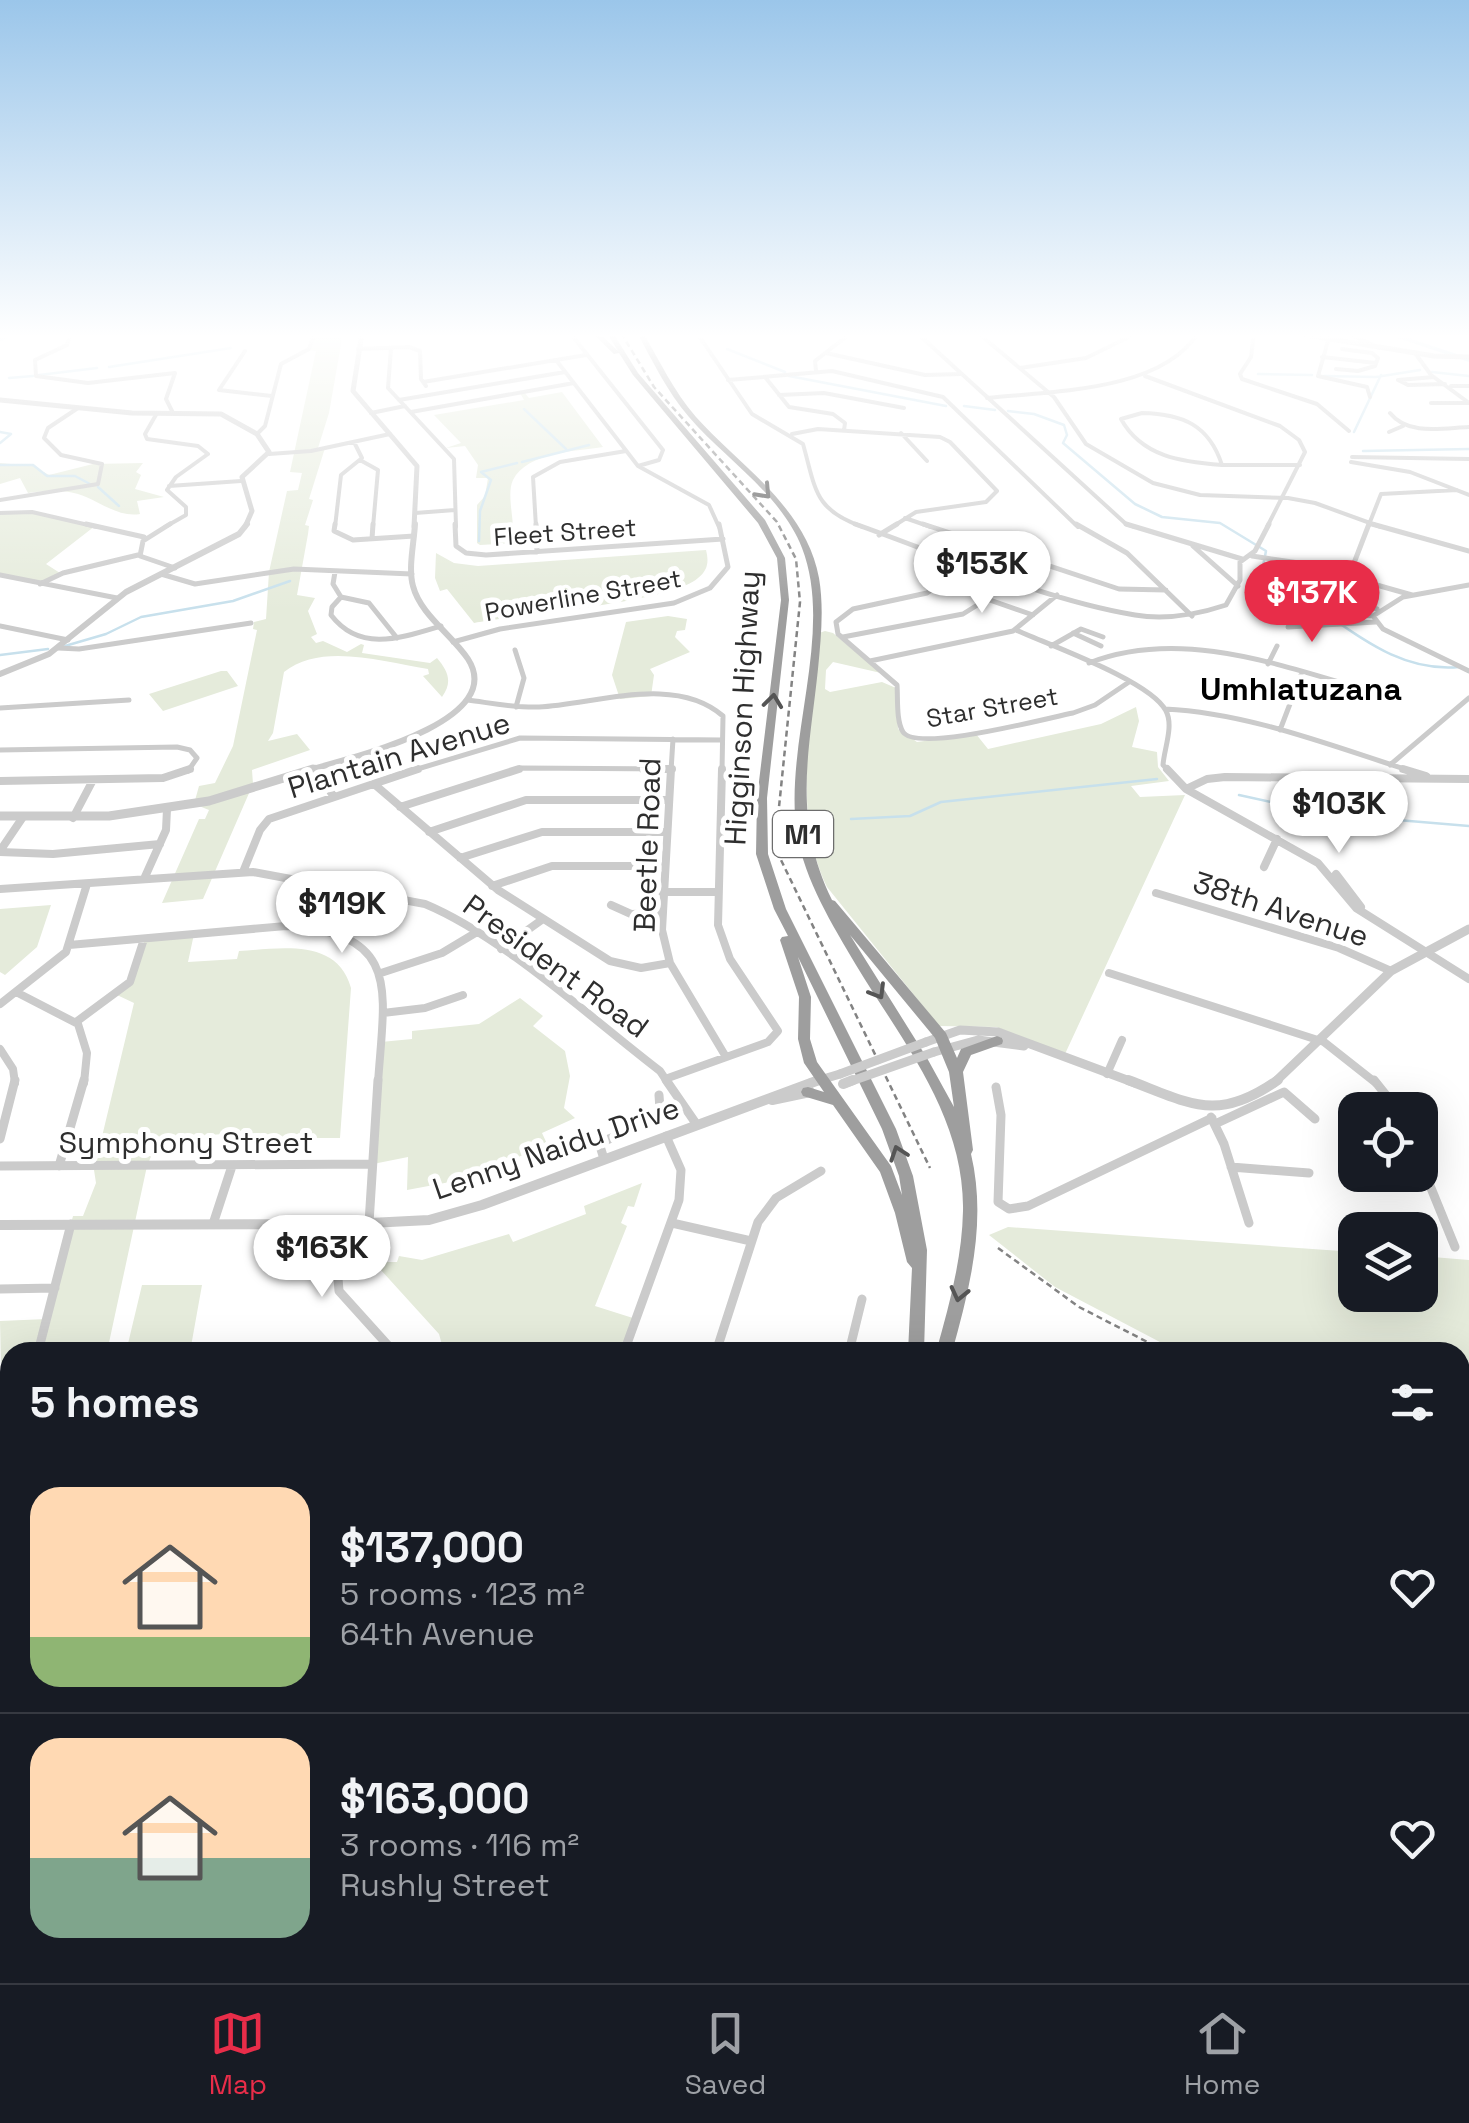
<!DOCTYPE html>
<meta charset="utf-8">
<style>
body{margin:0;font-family:"Space Grotesk",sans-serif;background:#242831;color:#f1f3f6;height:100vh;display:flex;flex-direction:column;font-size:38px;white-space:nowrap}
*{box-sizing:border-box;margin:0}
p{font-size:32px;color:#9ea1a6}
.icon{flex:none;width:55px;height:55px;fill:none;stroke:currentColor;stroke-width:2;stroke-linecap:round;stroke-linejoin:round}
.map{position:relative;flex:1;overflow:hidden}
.side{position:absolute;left:0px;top:1342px;width:1470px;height:642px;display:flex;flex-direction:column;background:#171b24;border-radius:30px 30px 0 0;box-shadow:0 10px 40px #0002}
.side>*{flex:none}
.tools{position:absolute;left:1338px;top:1092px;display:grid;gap:20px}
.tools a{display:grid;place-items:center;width:100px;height:100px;border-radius:20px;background:#171b24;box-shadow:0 10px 40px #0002;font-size:50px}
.price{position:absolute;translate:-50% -85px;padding:0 22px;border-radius:35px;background:#fff;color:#222;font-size:32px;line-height:65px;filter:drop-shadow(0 2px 5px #0008)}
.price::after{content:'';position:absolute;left:50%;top:60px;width:30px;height:22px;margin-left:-15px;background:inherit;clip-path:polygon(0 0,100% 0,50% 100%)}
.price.on{background:#e82d49;color:#fff}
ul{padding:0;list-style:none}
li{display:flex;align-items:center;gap:30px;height:250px;padding:0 30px}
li+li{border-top:2px solid #363941}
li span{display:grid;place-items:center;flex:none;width:280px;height:200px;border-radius:30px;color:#555}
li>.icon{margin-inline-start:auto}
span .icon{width:120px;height:120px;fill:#fffc;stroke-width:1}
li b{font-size:42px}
h2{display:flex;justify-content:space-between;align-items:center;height:120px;padding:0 30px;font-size:42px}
.menu{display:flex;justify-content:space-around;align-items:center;height:140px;border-top:2px solid #363941;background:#171b24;font-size:28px;color:#9ea1a6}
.menu a{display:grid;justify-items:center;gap:5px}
.menu .on{color:#e82d49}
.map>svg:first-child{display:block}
.green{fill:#e5ebdb}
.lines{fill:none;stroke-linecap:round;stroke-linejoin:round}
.stream{stroke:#c7e0ec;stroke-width:2.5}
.river{fill:#c7e0ec;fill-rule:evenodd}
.minor-far4{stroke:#cbcbcb;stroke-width:4}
.minor-far3{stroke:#cbcbcb;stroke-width:5}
.minor-far2{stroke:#cbcbcb;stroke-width:8}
.minor-far1{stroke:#cbcbcb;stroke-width:9}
.minor{stroke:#cbcbcb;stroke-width:11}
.tertiary-far3{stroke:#cbcbcb;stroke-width:5}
.tertiary-far2{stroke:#cbcbcb;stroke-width:6}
.tertiary-far1{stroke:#cbcbcb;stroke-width:9}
.tertiary{stroke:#cbcbcb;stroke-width:10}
.trunk{fill:#9e9e9e;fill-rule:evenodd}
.rail-far1{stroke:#838383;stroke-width:2.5;stroke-dasharray:6 4;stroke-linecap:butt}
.rail{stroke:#838383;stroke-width:4;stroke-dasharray:15 11;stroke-linecap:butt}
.tertiary-bridge-far1{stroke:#cbcbcb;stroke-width:9}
.tertiary-bridge{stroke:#cbcbcb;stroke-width:10}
.oneway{stroke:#555}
.labels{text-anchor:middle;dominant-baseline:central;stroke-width:10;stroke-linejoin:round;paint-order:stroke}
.far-street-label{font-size:25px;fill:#2e2e2e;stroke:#fff}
.shield{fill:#fff;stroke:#6d6d6d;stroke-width:2.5}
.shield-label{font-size:28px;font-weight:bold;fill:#2e2e2e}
.street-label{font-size:30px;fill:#2e2e2e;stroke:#fff}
.far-district-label{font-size:32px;font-weight:bold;fill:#000;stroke:#fff}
</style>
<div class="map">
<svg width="1469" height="1983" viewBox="0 0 1469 1983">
<rect width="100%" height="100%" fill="#fff"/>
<!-- green -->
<path class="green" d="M315,333H343L329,413L318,448H325L309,499L313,500L305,525L309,526L308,534L297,595L315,598L308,611L317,634L311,637L316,643L323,641L347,652L361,644L364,645L362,653L430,663L437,658C448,671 453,682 442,697L423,676L429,674L428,669C384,662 321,642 284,672L273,733L268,741L297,734L310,750L252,770L253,784L203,899L162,903L199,819H205L209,810L194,804L199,786L215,783L233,746L257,630L253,629L254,622L266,619L269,572L287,491L298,490L302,473L290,472L316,351L308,350Z
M524,392L529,398L562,392L603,447C577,451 527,452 513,480C507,492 513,515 513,529L508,530L514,543L480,545L477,543V505L485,496L488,478H476L478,465L465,446L446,448L461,443L434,415L524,400L520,393Z
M0,463L33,466L49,475L93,464L143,463L136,472L141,475L135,489L164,497L137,501L140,514C118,518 98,500 78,494C60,489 46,491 28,493L20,478L0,484Z
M30,512L95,526L46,564L60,573L39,584L0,575V513Z
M706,550C709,562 708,570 698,578C670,603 519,614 474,623L447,589L440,591L435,578L436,553L454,563L478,566Z
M668,616L687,619L685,630L677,631L675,637L690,652L650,669L654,675L651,696L620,699L612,675L626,622Z
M825,631L833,633L881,673L833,662L826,670L825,689L830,692L882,682L896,688L898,729L917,742L976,734L988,749L1101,724L1136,707L1139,721L1132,747L1157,752L1158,767L1169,781L1131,786L1140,797L1185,795L1065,1054L996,1027L939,1026L827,887C791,814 812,712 819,633Z
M221,671H227L238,686L163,711L149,694Z
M51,905L37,947L5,975L0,972V909Z
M194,934L188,962L237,959L239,951C279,949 337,937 351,988L340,1138H222V1134L158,1140L147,1166L107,1352H10V1358L1,1363L0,1321L47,1319L73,1216H83L96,1183L94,1170L134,1003L117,995L130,982L145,939Z
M520,998L543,1016L533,1026L565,1051L570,1076L564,1108L575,1118L542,1133L548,1146L450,1182L407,1190L408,1157L373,1164L381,1042L412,1039V1031L479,1024Z
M642,1183L634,1207L628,1206L621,1223L627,1226L595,1306L636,1319L624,1352H444L439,1334L380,1269L383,1262H397L399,1256L422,1260L509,1234L513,1242L586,1214L584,1206Z
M1008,1227L1355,1252V1295H1420V1256L1469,1260V1511L1460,1504V1352H1179L1055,1287L989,1235Z
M142,1285H202L190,1352H126Z
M10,1393V1773L0,1790V1624L9,1613L0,1606V1419Z
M1460,1550L1469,1559V1656L1460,1648Z
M165,1975H476V1983H136Z"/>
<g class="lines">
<!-- stream -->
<path class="stream" d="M0,340L15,333
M727,349L785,372
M109,367L231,348
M1432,372L1469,376
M1258,374L1312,375
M39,375L97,368
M789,376L946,406
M1324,376L1376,377L1420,370
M9,378L33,376
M964,406L995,410
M524,409L566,449
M1008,411L1034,414L1064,425L1067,435L1063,443L1135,504L1162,517L1220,523L1266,551L1263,566L1274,579L1319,609
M0,432L11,434L0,443
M1354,432L1381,375
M1363,451L1469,449
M522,462L589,445
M0,465H33L47,476H75L90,484
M98,487L119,506
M479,541L480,511L491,480L481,472L517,463
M1323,612C1365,641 1405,672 1459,667
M65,646L106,634L141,617L233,601L290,581
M0,655L48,649
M1239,795L1326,814L1469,826
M851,819L910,816L941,802L1157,779"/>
<!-- river -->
<path class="river" d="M1383,333H1393L1469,358V362Z"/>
<!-- minor-far4 -->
<path class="minor-far4" d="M70,333L67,345L35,360L36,376L88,383L175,373L166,399L173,413
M570,333L663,450L659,460L638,466
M697,333L752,414L803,444C816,490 814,510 863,527
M917,333L1126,524L1135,527
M978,333L1054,397L1086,444L1153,483L1200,495L1288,498L1315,503L1381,527
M1254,333L1251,357L1240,374L1242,379L1317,404L1349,431
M1348,333L1379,348
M1328,341L1318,376L1367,387L1370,397
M391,348L388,388L454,459L456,527
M358,349L409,347L420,351L421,379L426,386
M245,351L219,390L272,396
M826,353L925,375L961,374
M1415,353L1431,375L1469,403
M1322,357L1376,363
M556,360L638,466L709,505L719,527
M1020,368L1086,358L1137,333
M1336,369L1358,371L1375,366L1378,358L1372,353L1342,349
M816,371L815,361L851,333
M1145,376L1280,426L1299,440L1305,452L1267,527
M765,377L789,407L833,414L845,423L844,430
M1434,377L1398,380L1408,385L1445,384
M728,380L832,371L943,397L1078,527
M423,382L586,355
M1451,386H1469
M779,395L824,393L904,408
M987,398C1051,391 1161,392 1198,333
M399,400L565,372
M1431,403H1469
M411,412L574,383
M157,413L145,434L147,439L198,446L208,454L176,477L167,490L186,507V515L165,527
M371,413L405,406
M1142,413C1183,414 1209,425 1222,465C1182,462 1142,457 1121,419Z
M1390,413C1408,436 1443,428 1469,427
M1389,432L1403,426
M901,433L927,461
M257,434L265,426L281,364L309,349L315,333
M792,434L818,429L940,437L950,442L997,491L986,502L916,512L892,527
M269,454L311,451L390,434
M1352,457L1469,459
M360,460L378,470L373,527
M1351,462L1410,472L1469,495
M1222,465H1300
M169,486L241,481
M0,500L98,484L102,464L61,455L44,438L48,428L78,408
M0,513L32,512L97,527
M415,513L455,510
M905,518L931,527
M335,527L341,475L362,458L354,442
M536,527L533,477L560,462L626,451
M1368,527L1381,494L1457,490"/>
<!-- minor-far3 -->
<path class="minor-far3" d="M86,524L144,537
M170,524L143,541L140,556L175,568
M335,524L334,531L353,540L414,536
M455,524L456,546L466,553L486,555L723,539
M536,524L537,552
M855,524C943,555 1044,600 1135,615C1166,620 1196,615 1226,605L1240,580V562L1255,551L1269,524
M923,524L1119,589L1166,590
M1076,524L1127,553L1192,616
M1126,524L1242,559
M1372,524L1469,551
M879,535L897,524
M372,539L373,524
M1193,546L1238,586
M1252,556L1299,563L1412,595
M968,565L927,593L853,609L836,622L838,634L897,685C898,698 896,721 903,732C917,753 1047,718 1073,713L1095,705L1129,682
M335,572L333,584L341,597L332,607L331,615C360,653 401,638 441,626
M161,574L195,584L294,569L412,574
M0,575L117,598
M1349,576L1369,524
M40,584L63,573L138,555
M944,584L1033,615
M1469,585L1403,597L1373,616L1383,629L1469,671
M1319,592L1377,609
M341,597L369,603L397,638
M1288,617L1290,608L1373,616
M0,626L68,640
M1288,627L1376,622
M1016,630C1049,645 1151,681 1166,711C1174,726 1164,749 1163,765L1169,771
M1073,633L1101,646
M843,637L963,614L987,599
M453,642L500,629L674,603L710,588L728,567L719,524
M1051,646L1081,629L1103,637
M58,648L79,649L251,623
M515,650L524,678L516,707
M870,661L1013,631L1057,595
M1089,663C1181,627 1282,666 1373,692
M1268,664L1277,646
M468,700C491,703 515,708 539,707C596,704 675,674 723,716L722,771
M0,708L129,700
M1165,709C1249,713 1331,746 1411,771
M1280,730L1301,675
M0,750L177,747L190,750L197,758L188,771
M1390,765L1469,698
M411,771L520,738L722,740
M512,771L522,768L672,769
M671,771L673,739"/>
<!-- minor-far2 -->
<path class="minor-far2" d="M315,769L334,797
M643,769H672
M671,769L662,930L670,963L726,1057
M1167,769L1186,789
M1403,769L1426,776
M1469,779L1225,777L1207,779L1186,789L1318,863L1356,908L1469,979
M0,781L163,778L190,769
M374,784L498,890L610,961L641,968L670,963
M400,807L519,769
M73,818L93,780
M429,832L526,800H668
M0,851L23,817
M0,852L53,854L160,844
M460,858L542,832H666
M1264,867L1277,839
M243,872L260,830L269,819L418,769
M1336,874L1361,907
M144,879L166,830L167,809
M492,886L552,866H664
M0,889L253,872L425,904C502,936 592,1019 660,1071L668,1083
M662,892H717
M1156,893L1339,948L1391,971
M611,905L631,914L660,913
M69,945L286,926C403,933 384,991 378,1083
M501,949L543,919
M381,973L442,953L477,932
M1109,973L1324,1042L1376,1083
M16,992L78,1024L87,1053L84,1083
M0,1004L66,952L87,884
M383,1013L425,1008L463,995
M76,1022L130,982L144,939
M0,1049L13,1069L15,1083
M1107,1074L1122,1040
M668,1078L768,1042L778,1031L730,959L718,925L722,769"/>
<!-- minor-far1 -->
<path class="minor-far1" d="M666,1080L697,1125
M1374,1080L1398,1110
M996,1087L1001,1115L998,1202L1009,1209L1028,1206L1212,1118
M1211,1117L1224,1144L1249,1223
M1215,1124L1284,1092L1315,1119
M0,1139L15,1080
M604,1159L599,1143L644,1125L660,1109L659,1095
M1420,1161L1455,1247
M0,1166L372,1164
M59,1166L84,1080
M1231,1167L1309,1173
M369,1223L378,1080
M672,1223L751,1241
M213,1224L232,1166
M350,1224L338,1278L339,1291L394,1352
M0,1289L55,1288
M38,1352L71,1224
M624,1352L679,1200L681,1170L666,1136
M716,1352L758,1222L776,1198L821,1171
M849,1352L862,1299
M0,1462L10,1439"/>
<!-- minor -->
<path class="minor" d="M1460,1776L1469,1745
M0,1817L10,1814
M1460,1916L1469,1920
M657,1975V1983
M534,1983L535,1975
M918,1983L920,1975
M1100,1983L1101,1975
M1425,1983L1427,1975"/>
<!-- tertiary-far3 -->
<path class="tertiary-far3" d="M362,333L353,391L417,466L414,527
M1294,333L1434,356L1469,357
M0,400L132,413L221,414L257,434L269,452L242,477L252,511L245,527"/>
<!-- tertiary-far2 -->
<path class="tertiary-far2" d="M0,674L49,654L126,592L239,534L247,524
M305,771C343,760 509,723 468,659C452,635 420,614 413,586C408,568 414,543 415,524"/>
<!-- tertiary-far1 -->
<path class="tertiary-far1" d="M0,816H109L209,801L313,769
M926,1042L960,1030L998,1032L1135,1083
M934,1052L978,1040L1024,1046
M810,1083L840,1074
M1274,1083L1391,971L1469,929"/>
<!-- tertiary -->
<path class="tertiary" d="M1128,1080C1192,1104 1217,1123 1278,1080
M772,1100L810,1092
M0,1225L350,1224L429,1220L482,1205L819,1080"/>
<!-- trunk -->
<path class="trunk" d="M592,333H599L618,351L607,333H613L638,373L765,520L785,558L789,600L767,798L768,854L786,909L896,1129L913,1176L927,1250L924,1352H908L912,1268L907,1262L895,1213L880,1172L833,1105L803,1096L801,1092L803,1088L808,1087L824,1092L804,1063L798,1039L799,997L780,940L782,937L788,936L774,909L756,854L757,798L781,600L777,558L758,523L633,375L619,353L614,354ZM798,957L882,1129L899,1176L902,1195L891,1166L817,1062L810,1039L811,997Z
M637,333H643C660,361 674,392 696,417C741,467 806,507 819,578C824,607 821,639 818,669C809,755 792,817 832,900L835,901L946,1033L957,1058L961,1049L997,1036L1002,1038L1003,1041L1002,1044L971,1055L963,1072L973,1150L971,1154C987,1221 970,1288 952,1352H936C949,1306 962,1259 963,1211C965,1117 902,1041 856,965C832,924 805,881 797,834C783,743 835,633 802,548C781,494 725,459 689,417C667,392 653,361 637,333ZM850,935L935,1038L949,1072L954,1107L927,1058Z
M736,1975H758L756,1983H734Z
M768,1975H790L788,1983H766Z"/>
<!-- rail-far1 -->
<path class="rail-far1" d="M621,333L654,387L777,522L796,559L800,602L779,807L781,860L930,1168
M1464,333L1469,335
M998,1248L1079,1307L1167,1352"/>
<!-- rail -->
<path class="rail" d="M1460,1539L1469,1549"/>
<!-- tertiary-bridge-far1 -->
<path class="tertiary-bridge-far1" d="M840,1074L926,1042
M846,1083L934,1052"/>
<!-- tertiary-bridge -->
<path class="tertiary-bridge" d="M843,1084L853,1080"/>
</g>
<!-- one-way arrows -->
<defs><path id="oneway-chevron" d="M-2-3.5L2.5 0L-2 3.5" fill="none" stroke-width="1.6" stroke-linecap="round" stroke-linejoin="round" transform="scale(2.5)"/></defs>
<g class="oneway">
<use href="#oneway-chevron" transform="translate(764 492) rotate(47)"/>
<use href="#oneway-chevron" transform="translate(773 701) rotate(-83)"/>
<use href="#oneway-chevron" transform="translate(878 992) rotate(59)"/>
<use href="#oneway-chevron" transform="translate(898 1153) rotate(-109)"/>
<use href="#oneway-chevron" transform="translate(959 1294) rotate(103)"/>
</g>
<!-- sky -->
<linearGradient id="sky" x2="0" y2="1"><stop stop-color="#9bc6ea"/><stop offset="0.55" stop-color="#fff"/><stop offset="1" stop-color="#fff" stop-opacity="0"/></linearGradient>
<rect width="1469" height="611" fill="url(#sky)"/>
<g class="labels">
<!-- far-street labels -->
<g class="far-street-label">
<text transform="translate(565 532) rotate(-4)">Fleet Street</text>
<text transform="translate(583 595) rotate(-10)">Powerline Street</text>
<text transform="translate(992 707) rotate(-10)">Star Street</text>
</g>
<!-- shield labels -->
<rect class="shield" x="773" y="811" width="60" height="46" rx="8"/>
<g class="shield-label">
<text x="803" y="834">M1</text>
</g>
<!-- street labels -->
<g class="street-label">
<text transform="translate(742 708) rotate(-87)">Higginson Highway</text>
<text transform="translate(399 755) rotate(-17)">Plantain Avenue</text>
<text transform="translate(647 845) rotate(-88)">Beetle Road</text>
<text transform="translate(1281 909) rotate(18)">38th Avenue</text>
<text transform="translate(556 966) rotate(36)">President Road</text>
<text x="186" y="1142">Symphony Street</text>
<text transform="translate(556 1148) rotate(-19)">Lenny Naidu Drive</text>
</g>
<!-- far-district labels -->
<g class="far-district-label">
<text x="1301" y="689">Umhlatuzana</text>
</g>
</g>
</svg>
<div class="tools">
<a><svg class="icon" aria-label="locate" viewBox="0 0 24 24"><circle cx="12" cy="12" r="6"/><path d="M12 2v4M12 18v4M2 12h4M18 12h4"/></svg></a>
<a><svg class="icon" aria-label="layers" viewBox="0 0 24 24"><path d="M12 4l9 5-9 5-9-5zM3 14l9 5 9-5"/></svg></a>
</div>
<b class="price" style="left:982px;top:616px">$153K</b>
<b class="price on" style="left:1312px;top:645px">$137K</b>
<b class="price" style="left:1339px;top:856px">$103K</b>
<b class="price" style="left:342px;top:956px">$119K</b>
<b class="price" style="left:322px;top:1300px">$163K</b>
<section class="side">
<h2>5 homes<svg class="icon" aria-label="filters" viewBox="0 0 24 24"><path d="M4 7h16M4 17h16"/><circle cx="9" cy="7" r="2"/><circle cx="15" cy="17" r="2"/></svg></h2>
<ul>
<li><span style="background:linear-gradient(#ffd9b3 75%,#8fb573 0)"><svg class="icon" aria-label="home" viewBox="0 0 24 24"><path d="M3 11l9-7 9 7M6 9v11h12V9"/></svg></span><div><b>$137,000</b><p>5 rooms · 123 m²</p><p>64th Avenue</p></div><svg class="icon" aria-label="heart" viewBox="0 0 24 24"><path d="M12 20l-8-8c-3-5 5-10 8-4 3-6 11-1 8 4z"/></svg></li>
<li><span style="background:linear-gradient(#ffd9b3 60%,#7fa58c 0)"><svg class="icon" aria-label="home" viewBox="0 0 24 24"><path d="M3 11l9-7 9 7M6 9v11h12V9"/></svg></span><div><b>$163,000</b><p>3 rooms · 116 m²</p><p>Rushly Street</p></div><svg class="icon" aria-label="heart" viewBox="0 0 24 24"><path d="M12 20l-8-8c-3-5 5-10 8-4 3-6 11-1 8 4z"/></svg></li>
</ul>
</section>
</div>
<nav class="menu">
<a class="on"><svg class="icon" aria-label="map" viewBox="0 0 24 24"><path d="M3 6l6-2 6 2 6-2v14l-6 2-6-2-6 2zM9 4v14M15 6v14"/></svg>Map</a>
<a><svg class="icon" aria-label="saved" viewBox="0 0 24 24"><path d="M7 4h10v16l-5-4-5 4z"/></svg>Saved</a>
<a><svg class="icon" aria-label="home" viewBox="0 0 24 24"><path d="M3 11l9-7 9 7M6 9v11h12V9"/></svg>Home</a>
</nav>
